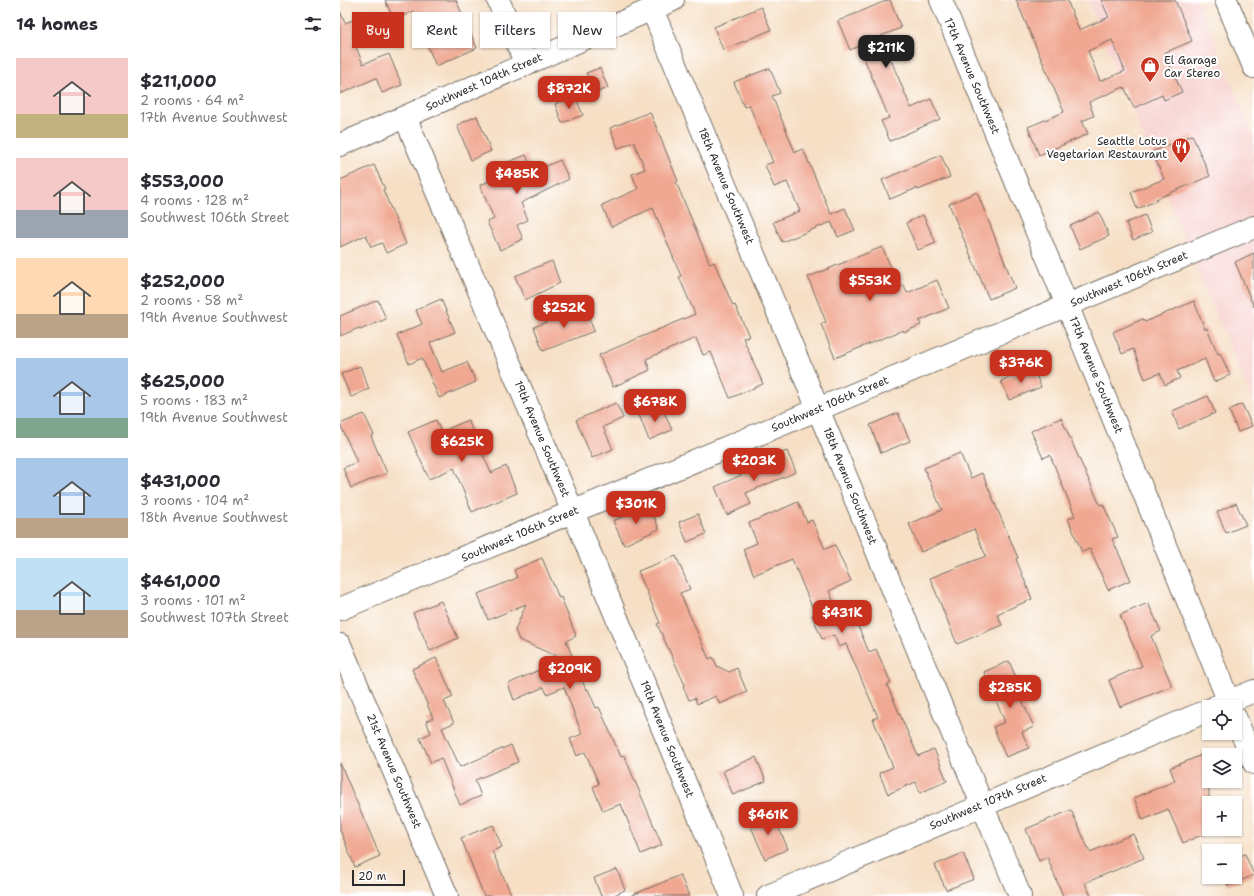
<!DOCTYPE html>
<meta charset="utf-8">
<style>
body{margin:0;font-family:"Shantell Sans",sans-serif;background:#f2f2f3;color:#2b2b33;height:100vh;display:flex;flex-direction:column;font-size:15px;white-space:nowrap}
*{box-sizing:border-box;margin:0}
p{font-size:13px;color:#7c7c81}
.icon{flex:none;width:22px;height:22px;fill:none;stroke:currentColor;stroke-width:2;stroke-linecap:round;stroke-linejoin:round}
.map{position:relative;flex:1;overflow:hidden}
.drawer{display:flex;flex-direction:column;background:#fff;width:340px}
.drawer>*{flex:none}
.guide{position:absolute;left:12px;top:12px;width:380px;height:36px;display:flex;gap:8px}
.buttons{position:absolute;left:862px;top:700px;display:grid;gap:8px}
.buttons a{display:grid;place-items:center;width:40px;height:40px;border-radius:0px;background:#fff;box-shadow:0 1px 3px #0004;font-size:20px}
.scale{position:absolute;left:12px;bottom:10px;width:53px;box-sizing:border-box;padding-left:4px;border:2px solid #2b2b2b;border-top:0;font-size:11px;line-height:14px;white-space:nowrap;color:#2b2b2b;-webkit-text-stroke:3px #fff;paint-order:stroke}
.price{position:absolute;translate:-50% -34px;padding:0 9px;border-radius:8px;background:#c8321e;color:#fff;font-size:13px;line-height:26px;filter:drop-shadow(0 1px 2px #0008)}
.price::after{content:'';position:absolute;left:50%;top:24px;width:12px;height:9px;margin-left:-6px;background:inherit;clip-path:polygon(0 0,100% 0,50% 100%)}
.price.current{background:#222;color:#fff}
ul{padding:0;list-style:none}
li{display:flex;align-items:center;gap:12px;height:100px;padding:0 16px}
li span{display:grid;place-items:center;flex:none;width:112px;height:80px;border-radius:0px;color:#555}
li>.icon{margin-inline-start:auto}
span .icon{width:48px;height:48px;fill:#fffc;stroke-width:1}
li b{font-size:17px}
h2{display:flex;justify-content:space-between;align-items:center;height:48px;padding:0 16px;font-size:17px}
.pill{padding:0 14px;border-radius:0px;background:#fff;box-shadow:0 1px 3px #0004;font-size:14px;line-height:36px}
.pill.current{background:#c8321e;color:#fff}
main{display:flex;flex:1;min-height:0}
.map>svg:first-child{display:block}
.built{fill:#f7d0ce}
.building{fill:#f0a892;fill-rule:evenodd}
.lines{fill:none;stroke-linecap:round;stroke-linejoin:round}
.minor-casing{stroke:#726a61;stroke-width:24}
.major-casing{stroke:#726a61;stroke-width:24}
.minor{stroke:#fff;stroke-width:22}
.major{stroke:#fff;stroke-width:22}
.labels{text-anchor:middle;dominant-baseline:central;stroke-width:4;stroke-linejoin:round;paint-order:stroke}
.poi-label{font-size:11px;fill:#2b2b2b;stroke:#fff;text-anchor:start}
.street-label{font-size:11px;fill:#2b2b2b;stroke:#fff}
</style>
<main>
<section class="drawer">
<h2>14 homes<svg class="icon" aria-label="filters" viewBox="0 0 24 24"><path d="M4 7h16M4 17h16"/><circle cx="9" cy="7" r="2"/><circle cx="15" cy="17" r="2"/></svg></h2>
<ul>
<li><span style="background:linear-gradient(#f6c9c9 70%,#c2b280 0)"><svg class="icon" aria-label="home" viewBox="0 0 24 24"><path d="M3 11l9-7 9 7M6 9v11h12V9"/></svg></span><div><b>$211,000</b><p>2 rooms · 64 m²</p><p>17th Avenue Southwest</p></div></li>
<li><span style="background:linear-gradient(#f6c9c9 65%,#9aa5b1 0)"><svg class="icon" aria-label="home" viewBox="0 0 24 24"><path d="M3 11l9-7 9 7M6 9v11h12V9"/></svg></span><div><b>$553,000</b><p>4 rooms · 128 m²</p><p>Southwest 106th Street</p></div></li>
<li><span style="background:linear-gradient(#ffd9b3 70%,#b9a48a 0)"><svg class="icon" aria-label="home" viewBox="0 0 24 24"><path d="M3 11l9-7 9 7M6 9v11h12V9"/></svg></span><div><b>$252,000</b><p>2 rooms · 58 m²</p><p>19th Avenue Southwest</p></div></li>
<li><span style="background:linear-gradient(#a9c7e8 75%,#7fa58c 0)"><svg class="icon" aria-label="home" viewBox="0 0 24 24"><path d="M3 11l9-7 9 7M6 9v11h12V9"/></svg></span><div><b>$625,000</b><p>5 rooms · 183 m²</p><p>19th Avenue Southwest</p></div></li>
<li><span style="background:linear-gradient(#a9c7e8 75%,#b9a48a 0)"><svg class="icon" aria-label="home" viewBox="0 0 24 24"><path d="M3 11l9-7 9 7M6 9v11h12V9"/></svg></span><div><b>$431,000</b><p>3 rooms · 104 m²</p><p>18th Avenue Southwest</p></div></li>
<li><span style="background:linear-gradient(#bfe0f5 65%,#b9a48a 0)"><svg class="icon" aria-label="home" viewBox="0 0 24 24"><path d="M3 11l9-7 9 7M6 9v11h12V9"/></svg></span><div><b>$461,000</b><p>3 rooms · 101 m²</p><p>Southwest 107th Street</p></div></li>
</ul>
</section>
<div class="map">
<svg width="914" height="896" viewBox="0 0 914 896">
<rect width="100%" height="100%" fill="#fff"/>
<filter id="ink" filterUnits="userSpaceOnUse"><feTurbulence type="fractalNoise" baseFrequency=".025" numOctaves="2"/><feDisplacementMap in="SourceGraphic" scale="8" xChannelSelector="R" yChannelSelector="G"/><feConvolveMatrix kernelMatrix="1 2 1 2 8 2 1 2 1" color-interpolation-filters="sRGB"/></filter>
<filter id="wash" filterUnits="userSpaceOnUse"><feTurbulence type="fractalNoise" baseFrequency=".012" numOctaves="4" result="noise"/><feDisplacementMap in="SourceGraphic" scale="16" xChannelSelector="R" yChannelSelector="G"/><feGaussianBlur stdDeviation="0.9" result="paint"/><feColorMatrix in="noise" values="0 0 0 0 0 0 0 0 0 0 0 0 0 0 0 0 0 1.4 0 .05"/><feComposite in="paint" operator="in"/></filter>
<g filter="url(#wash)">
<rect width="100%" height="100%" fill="#f6dfc5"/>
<!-- built -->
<path class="built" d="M748,0H857L914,137V404L855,265Z"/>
<g id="blocks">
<!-- building -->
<path class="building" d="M45,0H116L137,48L96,66L73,11L54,20Z
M548,0H550L561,28L541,36L571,108L591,99L600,119L550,141L541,121L549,118L519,46L510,50L498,21Z
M676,0H727L739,30L769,17L761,0H835L852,41L824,53L842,92L824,100L822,95L794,108L784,87L749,102L754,116L742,121L748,134L699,155L688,127L724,112ZM772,40L785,71L760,81L748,51Z
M421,7L431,30L383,50L374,27Z
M0,11L5,23L13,20L19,34L12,37L23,64L49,54L62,85L42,93L36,78L0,94Z
M260,68L268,88L255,93L246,73Z
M430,68L440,93L432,96L455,152L463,149L491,214L505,208L515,230L498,237L491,222L442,242L433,222L460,211L447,182L434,187L425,165L433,162L409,105L404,107L394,82Z
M235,96L243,115L222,123L215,104Z
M310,112L338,181L336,182L370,264L374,262L393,306L395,305L409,336L403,338L423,384L390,398L371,352L363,355L356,338L306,359L310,370L273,387L259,355L355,314L339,277L341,276L313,208L271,227L262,205L298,189L292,174L305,169L294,142L278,148L270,128Z
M137,116L151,151L131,160L117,125Z
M852,135L870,176L816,199V201L797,209L791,192L824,179L812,152Z
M186,155L193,172L220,160L229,179L181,203L188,220L177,225L183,239L160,250L147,222L154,219L140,185L159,177L155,167Z
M601,155L610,177L578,190L577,188L550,199L542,180Z
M34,165L45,189L43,190L66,244L46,253L42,243L31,247L26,235L0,247V180Z
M637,192L675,288L649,299L609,204Z
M759,212L769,236L740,249L730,226Z
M583,215L596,243L578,250L566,223Z
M805,215L812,232L793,240L786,223Z
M542,247L560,287L564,285L567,293L597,280L609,308L579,321L581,325L564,332L563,330L495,358L481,324L486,322L468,277Z
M914,253V307L895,262Z
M212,261L220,283L185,300L175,276Z
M101,299L115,332L90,343L102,372L127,362L136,382L99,398L82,358L69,364L57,335L82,324L76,310Z
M38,300L46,319L20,330L19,328L0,336V316Z
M854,301L865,329L867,328L878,354L880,353L890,375L874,382L865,359L837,371L840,378L825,385L820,373L805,379L793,349L782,354L773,332L803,319L805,322Z
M245,307L254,331L203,351L194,327Z
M20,366L29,389L11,397L1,374Z
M693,367L701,387L669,400L661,381Z
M868,396L875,413L839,429L832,411Z
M276,403L283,418L263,427L273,449L252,458L236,420Z
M902,404L912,426L898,432L889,410Z
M321,405L332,430L309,440L299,415Z
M558,413L570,441L541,453L530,425Z
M24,414L34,435L31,436L47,473L11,488L3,468L17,462L0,424Z
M721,418L760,505L763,504L778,537L772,539L791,580L768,590L750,549L742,552L728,519L735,516L710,455L703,458L691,431Z
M96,420L101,432L128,420L151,473L166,466L177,493L132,512L114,468L89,479L68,432Z
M447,451L456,472L406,493L411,504L387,515L375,487L410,471L409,467Z
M620,453L631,478L642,473L678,558L676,559L692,599L657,614L662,625L617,644L590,578L646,556L634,529L581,552L569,524L602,510L584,468Z
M458,502L467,522L472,520L485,549L495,545L511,581L489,591L500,617L512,612L529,652L536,649L551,683L547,685L578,756L594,749L607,781L580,793L576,782L548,794L539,773L553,767L533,719L538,717L506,644L499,647L494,635L482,639L472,615L475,614L452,559L414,575L403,549L417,543L409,523Z
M896,503L906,525L886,533L877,512Z
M309,505L319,529L284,545L273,521Z
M358,514L366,534L347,542L339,522Z
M336,556L350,589L340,593L369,659L373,657L377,666L389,672L397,668L407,692L380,704L376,696L357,704L355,698L349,700L343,686L345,685L317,624L320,623L298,571Z
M202,558L219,598L221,597L236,636L226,641L246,690L248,689L256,708L259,707L281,757L284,755L322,845L301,854L281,804L263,811L253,787L259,784L245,752L237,756L230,739L242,734L224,687L207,694L204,687L174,700L168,684L223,659L179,640L175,630L186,604L148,620L138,594L177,578L174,570Z
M101,601L118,638L90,651L73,613Z
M808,603L821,631L811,636L832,686L780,707L769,680L802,666L780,615Z
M96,658L113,697L104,701L114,723L102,728L120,767L171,745L178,762L135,780L141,796L120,805L101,758L91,763L80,738L91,733L86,721L93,718L72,669Z
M669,661L685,699L682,700L694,727L682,732L689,748L666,757L653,727L665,722L644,672Z
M869,752V832L843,843L828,809L803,820L794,798L835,781L830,768Z
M416,757L426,781L393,795L383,771Z
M0,763L40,856L15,867L0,830Z
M731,810L750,852L793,834L804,858L745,883L751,896H723L707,857L699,861L686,829Z
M432,812L448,849L425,859L409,822Z
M153,825L162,847L152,851L172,896H144L121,838Z
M623,853L634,879L606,890L595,865Z
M905,854L914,875L888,886L884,877H895V858Z
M277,869L285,890L272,896H261L254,878Z
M340,875L349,896H290Z"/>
</g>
</g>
<g filter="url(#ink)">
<use href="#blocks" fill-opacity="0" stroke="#726a61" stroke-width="1"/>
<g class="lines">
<defs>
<path id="minor" d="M158,0L186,64
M601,0L727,305L891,707
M312,9L680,896
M65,117L233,512L392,896
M0,145L333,0
M0,609L914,227
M0,645L107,896
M875,707L914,691
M895,717L914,763
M428,896L869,710"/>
<path id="major" d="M886,0L914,67"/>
</defs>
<!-- minor casing -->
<use href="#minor" class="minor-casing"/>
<!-- major casing -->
<use href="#major" class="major-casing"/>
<!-- minor -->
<use href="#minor" class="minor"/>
<!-- major -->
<use href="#major" class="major"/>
</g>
</g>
<!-- icons -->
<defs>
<symbol id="shop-pin" viewBox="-11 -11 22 30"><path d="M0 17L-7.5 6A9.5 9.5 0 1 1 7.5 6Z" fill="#c8321e" stroke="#fff"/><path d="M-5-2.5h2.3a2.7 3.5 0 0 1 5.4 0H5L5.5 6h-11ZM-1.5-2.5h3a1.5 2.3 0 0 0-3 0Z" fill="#fff"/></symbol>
<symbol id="restaurant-pin" viewBox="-11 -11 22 30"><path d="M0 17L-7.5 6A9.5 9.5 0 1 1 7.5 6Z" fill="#c8321e" stroke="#fff"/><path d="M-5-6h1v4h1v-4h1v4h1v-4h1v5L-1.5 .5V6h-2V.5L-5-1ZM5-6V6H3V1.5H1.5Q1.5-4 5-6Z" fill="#fff"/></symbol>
</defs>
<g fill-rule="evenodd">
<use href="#shop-pin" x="799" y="55" width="22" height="30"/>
<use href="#restaurant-pin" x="830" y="136" width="22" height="30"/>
</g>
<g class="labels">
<!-- poi labels -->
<g class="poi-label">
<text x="824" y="60">El Garage<tspan x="824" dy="13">Car Stereo</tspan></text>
<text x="827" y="141" text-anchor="end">Seattle Lotus<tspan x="827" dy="13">Vegetarian Restaurant</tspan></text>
</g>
<!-- street labels -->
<g class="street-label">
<text transform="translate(632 76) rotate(67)">17th Avenue Southwest</text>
<text transform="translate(144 82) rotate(-24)">Southwest 104th Street</text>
<text transform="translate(386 186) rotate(67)">18th Avenue Southwest</text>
<text transform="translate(789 279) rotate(-23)">Southwest 106th Street</text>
<text transform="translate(756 375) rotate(68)">17th Avenue Southwest</text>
<text transform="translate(490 404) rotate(-23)">Southwest 106th Street</text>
<text transform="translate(202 439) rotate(67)">19th Avenue Southwest</text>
<text transform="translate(510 486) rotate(68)">18th Avenue Southwest</text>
<text transform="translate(180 534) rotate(-23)">Southwest 106th Street</text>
<text transform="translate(327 739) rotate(68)">19th Avenue Southwest</text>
<text transform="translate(54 771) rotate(67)">21st Avenue Southwest</text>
<text transform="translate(648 802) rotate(-23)">Southwest 107th Street</text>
</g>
</g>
</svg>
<div class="buttons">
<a><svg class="icon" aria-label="locate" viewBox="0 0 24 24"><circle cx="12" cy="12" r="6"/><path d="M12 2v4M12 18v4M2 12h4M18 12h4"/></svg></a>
<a><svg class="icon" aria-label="layers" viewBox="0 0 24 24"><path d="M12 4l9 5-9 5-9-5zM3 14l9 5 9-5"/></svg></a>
<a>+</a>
<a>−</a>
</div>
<div class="scale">20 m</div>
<b class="price current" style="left:546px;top:69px">$211K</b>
<b class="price" style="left:229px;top:110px">$872K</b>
<b class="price" style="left:177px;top:195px">$485K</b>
<b class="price" style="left:530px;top:302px">$553K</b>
<b class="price" style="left:224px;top:329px">$252K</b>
<b class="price" style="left:681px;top:384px">$376K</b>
<b class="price" style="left:315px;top:423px">$678K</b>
<b class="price" style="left:122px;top:463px">$625K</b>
<b class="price" style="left:414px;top:482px">$203K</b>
<b class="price" style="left:296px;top:525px">$301K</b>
<b class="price" style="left:502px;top:634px">$431K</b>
<b class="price" style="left:230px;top:690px">$209K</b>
<b class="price" style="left:670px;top:709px">$285K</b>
<b class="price" style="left:428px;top:836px">$461K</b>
<div class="guide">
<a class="pill current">Buy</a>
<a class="pill">Rent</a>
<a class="pill">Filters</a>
<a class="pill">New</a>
</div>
</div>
</main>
